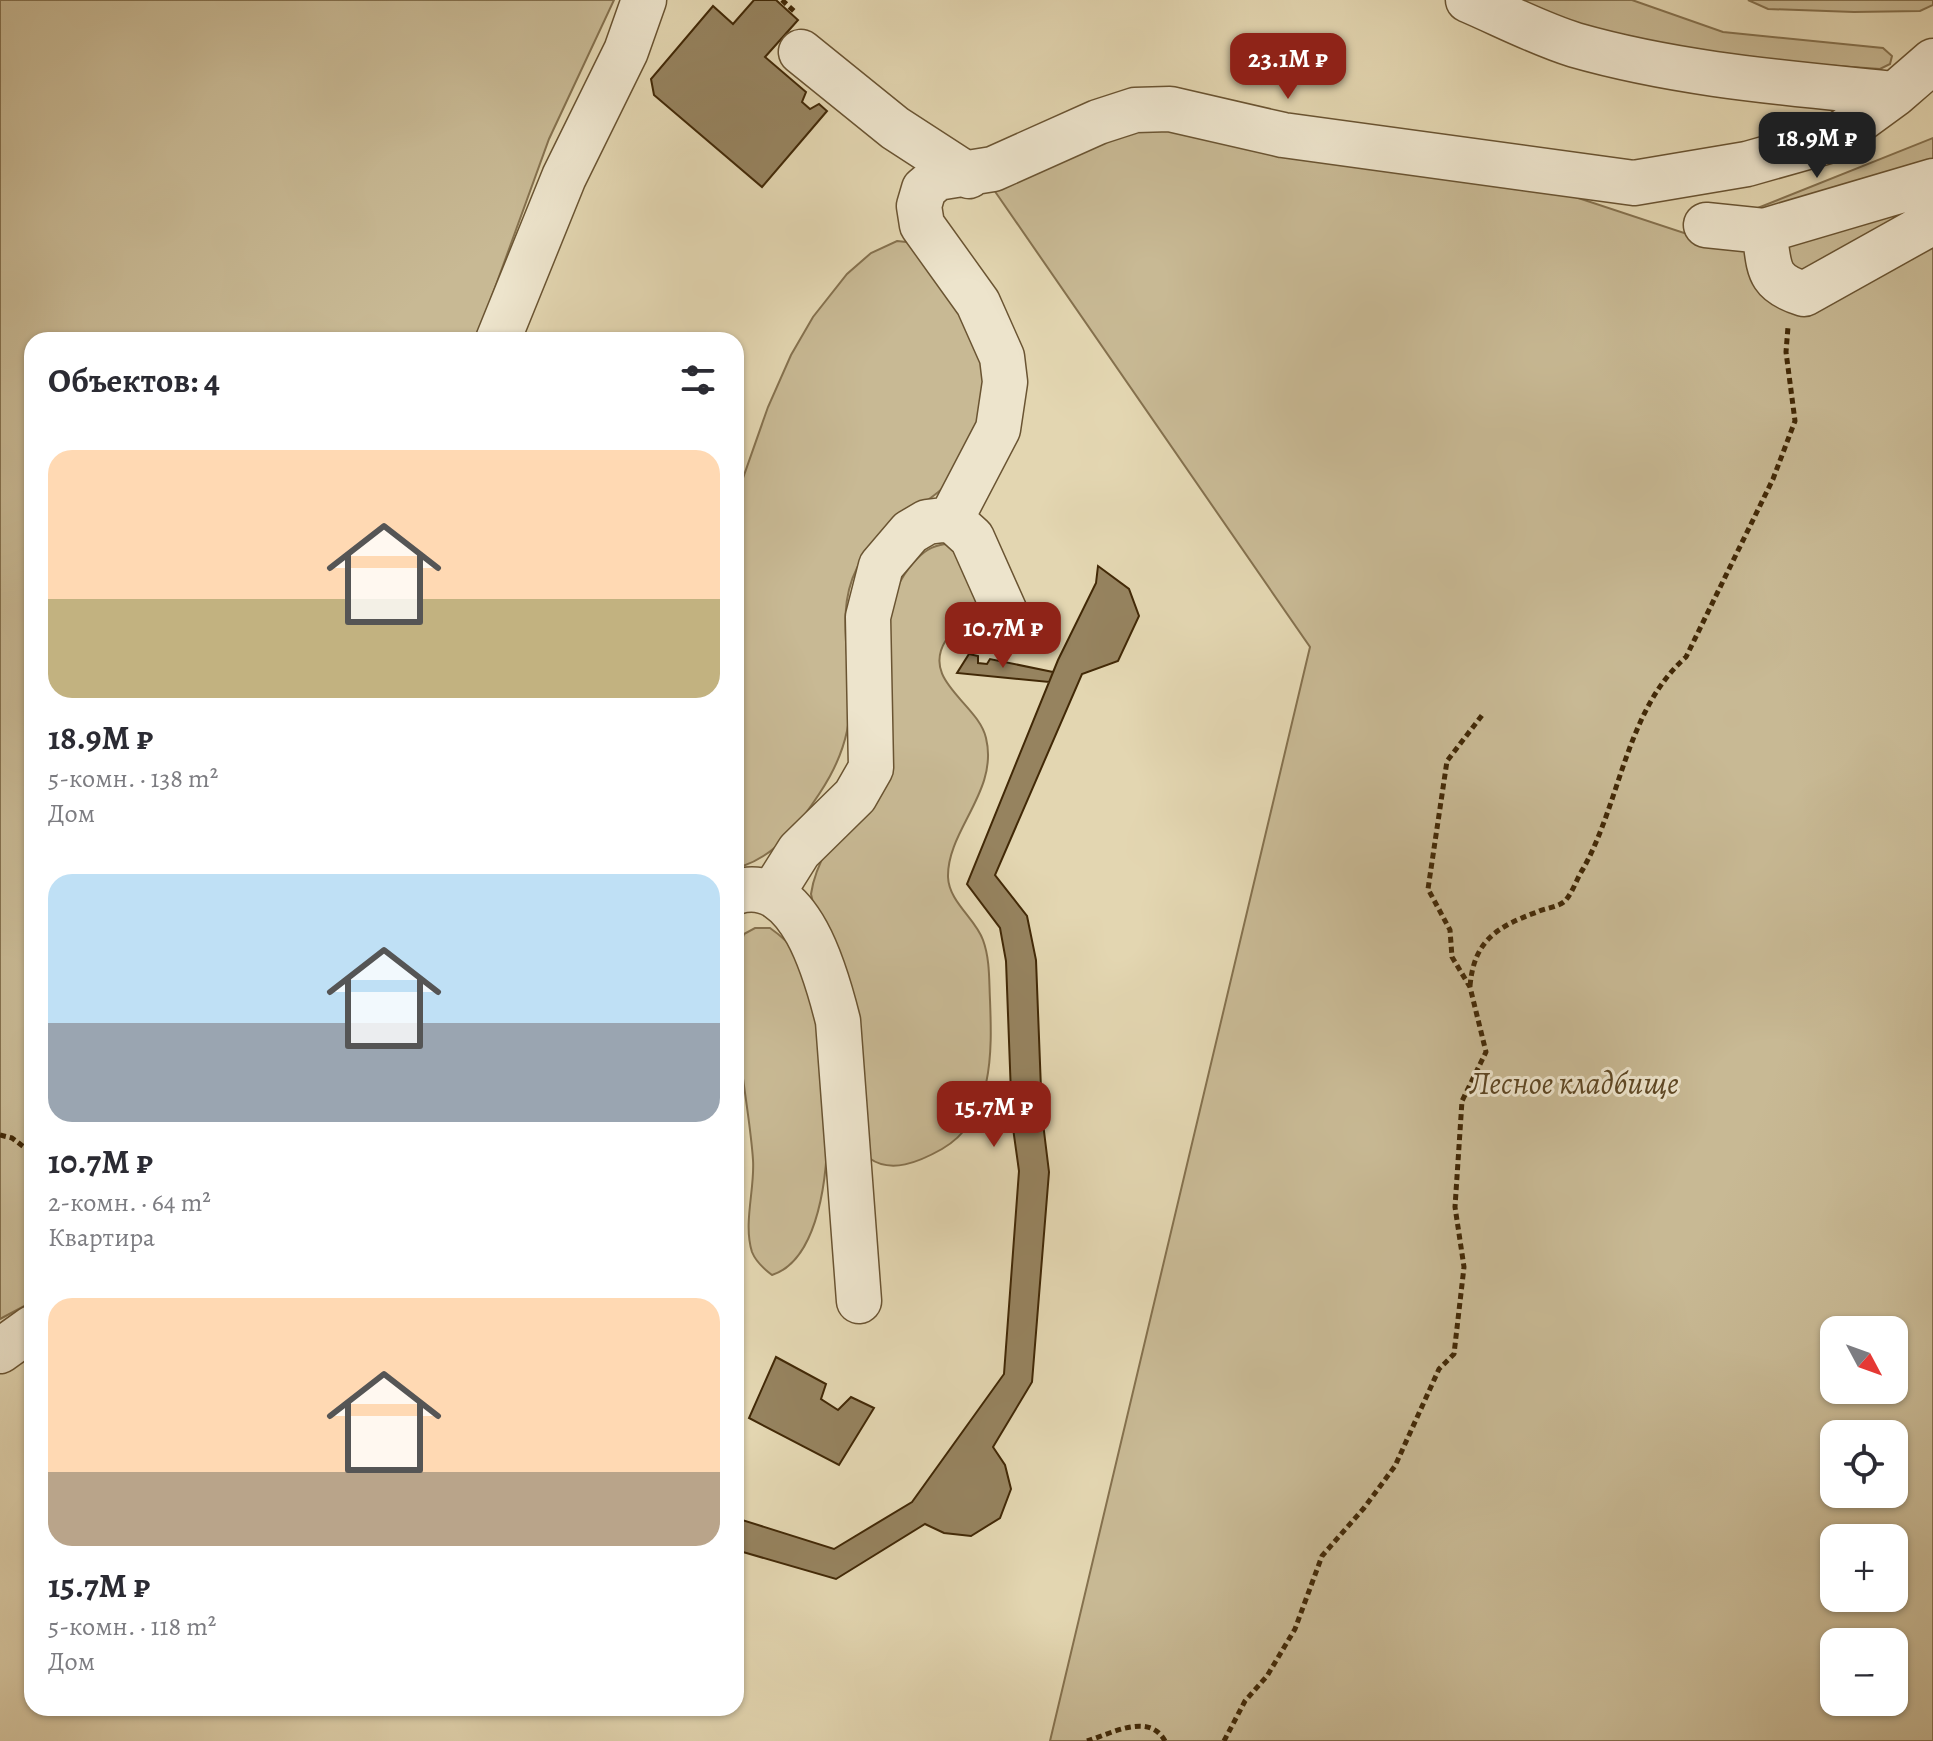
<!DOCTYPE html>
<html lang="ru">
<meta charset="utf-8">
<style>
body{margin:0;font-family:Alegreya,serif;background:#f7f7f7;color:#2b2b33;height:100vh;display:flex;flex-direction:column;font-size:30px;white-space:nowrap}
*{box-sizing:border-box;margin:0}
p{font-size:26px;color:#7c7c81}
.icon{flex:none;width:44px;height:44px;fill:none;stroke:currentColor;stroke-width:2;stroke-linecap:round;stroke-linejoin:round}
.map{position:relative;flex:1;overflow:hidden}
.panel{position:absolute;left:24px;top:332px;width:720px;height:1384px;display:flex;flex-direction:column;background:#fff;border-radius:24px;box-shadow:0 2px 6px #0004}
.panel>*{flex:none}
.needle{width:52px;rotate:131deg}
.tools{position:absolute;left:1820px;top:1316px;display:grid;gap:16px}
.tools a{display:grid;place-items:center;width:88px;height:88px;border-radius:16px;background:#fff;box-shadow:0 2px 6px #0004;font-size:40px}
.price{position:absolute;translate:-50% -68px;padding:0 18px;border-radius:16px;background:#8f2418;color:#fff;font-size:26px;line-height:52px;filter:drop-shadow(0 2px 4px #0008)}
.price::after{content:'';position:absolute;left:50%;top:48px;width:24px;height:18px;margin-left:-12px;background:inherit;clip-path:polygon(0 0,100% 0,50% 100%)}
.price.active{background:#222;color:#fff}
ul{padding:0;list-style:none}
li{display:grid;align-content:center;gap:16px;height:424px;padding:0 24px}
li span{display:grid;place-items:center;height:248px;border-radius:24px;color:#555}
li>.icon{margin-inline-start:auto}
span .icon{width:144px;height:144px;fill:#fffc;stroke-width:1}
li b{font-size:34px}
h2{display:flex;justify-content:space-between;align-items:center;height:96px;padding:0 24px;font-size:34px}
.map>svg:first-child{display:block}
.green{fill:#c8b994;stroke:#85714e;stroke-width:2;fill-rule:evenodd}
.building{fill:#96835f;stroke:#422907;stroke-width:2}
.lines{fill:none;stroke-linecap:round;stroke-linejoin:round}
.minor-casing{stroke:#6a5432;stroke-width:47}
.path{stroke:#422907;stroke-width:5;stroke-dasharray:6 4;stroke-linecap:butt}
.minor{stroke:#ede4cc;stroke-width:44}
.labels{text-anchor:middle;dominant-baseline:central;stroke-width:6;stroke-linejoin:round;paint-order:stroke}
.park-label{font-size:32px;font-style:italic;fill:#5d4623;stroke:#ede4cc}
</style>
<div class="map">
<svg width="1933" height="1741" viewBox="0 0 1933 1741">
<rect width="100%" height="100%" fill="#e3d6b1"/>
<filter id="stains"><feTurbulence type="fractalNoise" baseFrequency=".0025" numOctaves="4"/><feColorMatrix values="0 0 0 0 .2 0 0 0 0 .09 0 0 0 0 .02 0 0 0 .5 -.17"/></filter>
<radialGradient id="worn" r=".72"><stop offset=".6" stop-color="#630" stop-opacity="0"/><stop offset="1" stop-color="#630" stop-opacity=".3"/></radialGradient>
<!-- green -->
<path class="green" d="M0,0H614L549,139L476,340H32V1302L0,1319Z
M1515,0H1632L1723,32L1883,48L1892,56L1890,64L1880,69L1656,53Z
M1748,0H1933V5L1920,11L1854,12L1768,9Z
M1183,130L1548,188L1690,235L1933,138V1741H1050L1310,647L994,190L1126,131ZM1834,1330H1894V1390H1834ZM1834,1434H1894V1494H1834ZM1834,1538H1894V1598H1834ZM1834,1642H1894V1702H1834Z
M897,241L916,243L948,273L991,387C982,410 972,453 958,472C931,508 881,519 857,568C831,619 858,677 847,731C840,764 823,790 803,817C787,838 769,857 743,866L736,862V498L768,407L791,355L813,317L847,274L871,253Z
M945,544L956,546C970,569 1005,616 964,635C958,637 952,637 946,640C920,681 978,703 986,738C999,791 947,830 948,877C949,902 975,918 983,940C990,959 989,980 990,1000C992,1051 994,1119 942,1149C919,1162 891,1174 869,1158L811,894C817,853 847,821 870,788C879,776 888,766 890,751C899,688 865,616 914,562C923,552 931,546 945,544Z
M755,928H770C780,935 790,944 797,954C831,1011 853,1249 772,1275C764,1269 756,1262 752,1252C743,1223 755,1189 753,1160C749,1095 722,994 744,934Z"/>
<!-- building -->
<path class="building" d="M754,0H776L798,20L765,57L806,92L802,102L810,109L819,104L827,111L762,187L654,95L651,79L713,6L733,24Z
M1098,566L1129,589L1139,616L1118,661L1082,674L995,875L1027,916L1036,960L1042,1115L1049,1172L1032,1382L993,1447L1005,1465L1011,1489L1000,1518L971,1536L944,1533L925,1524L836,1579L736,1550V1518L834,1549L912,1502L1004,1374L1019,1171L1012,1121L1006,961L1000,928L967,884L1058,660L1096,583Z
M969,654L978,656V663L987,664L990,659L1053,672L1049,682L957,673Z
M776,1357L826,1384L821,1399L838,1410L851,1397L874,1408L839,1465L749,1418Z"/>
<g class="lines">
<defs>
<path id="minor" d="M1468,0C1503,15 1539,34 1575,45C1680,75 1788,83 1895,94L1933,61
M801,52L895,128L969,176
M1706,225L1764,231L1933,181
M1764,231C1770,267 1765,282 1804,294L1933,222
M498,340L564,177L626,51L644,0
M951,519L998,429L1005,382L1002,357L978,303L922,225L919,206L924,189L937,178L993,169L1098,122L1135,110L1170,109L1283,135L1634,183L1747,164L1832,140L1895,94
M736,892C800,872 827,977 838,1021L859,1301
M772,894L799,851L855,796L871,768L868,617L881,566L910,532L927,522L951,519L972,538L1005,612
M0,1351L32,1328"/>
</defs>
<!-- minor casing -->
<use href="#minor" class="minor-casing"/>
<!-- path -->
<path class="path" d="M782,0L796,13
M1470,986C1474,941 1496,927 1537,912C1545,908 1559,907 1565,901C1573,892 1577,878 1583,869C1621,801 1626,710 1686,657L1773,479L1795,421L1786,352L1788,327
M0,1135L12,1138L32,1153
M1087,1741C1113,1733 1149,1712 1165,1741
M1224,1741L1245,1701L1267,1676L1295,1629L1322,1556L1364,1508L1395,1466L1439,1369L1454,1354L1464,1267L1455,1207L1462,1101L1486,1052L1470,987L1452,957L1450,930L1428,889L1447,761L1483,714"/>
<!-- minor -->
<use href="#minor" class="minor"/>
</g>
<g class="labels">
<!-- park labels -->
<g class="park-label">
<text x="1574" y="1083">Лесное кладбище</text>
</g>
</g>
<rect width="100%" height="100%" filter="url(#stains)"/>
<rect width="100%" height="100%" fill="url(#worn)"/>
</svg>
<div class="tools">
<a><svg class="needle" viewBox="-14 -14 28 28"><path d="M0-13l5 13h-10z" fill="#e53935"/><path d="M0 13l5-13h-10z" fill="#7c7c81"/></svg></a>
<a><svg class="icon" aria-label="locate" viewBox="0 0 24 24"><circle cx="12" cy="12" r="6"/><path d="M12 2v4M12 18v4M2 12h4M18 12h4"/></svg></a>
<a>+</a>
<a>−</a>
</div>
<b class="price" style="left:1288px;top:101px">23.1M ₽</b>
<b class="price active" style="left:1817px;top:180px">18.9M ₽</b>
<b class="price" style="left:1003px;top:670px">10.7M ₽</b>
<b class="price" style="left:994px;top:1149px">15.7M ₽</b>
<section class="panel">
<h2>Объектов: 4<svg class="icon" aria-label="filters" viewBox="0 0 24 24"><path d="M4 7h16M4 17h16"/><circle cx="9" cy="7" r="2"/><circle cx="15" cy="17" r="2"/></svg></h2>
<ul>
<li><span style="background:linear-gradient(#ffd9b3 60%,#c2b280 0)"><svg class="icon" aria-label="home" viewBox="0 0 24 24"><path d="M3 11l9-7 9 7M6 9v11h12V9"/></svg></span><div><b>18.9M ₽</b><p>5-комн. · 138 m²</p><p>Дом</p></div></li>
<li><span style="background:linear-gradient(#bfe0f5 60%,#9aa5b1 0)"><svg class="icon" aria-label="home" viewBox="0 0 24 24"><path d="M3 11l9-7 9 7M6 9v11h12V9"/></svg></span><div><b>10.7M ₽</b><p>2-комн. · 64 m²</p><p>Квартира</p></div></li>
<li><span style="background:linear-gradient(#ffd9b3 70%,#b9a48a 0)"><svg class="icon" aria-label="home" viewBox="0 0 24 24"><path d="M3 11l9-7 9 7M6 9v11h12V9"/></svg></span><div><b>15.7M ₽</b><p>5-комн. · 118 m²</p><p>Дом</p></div></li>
</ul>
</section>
</div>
